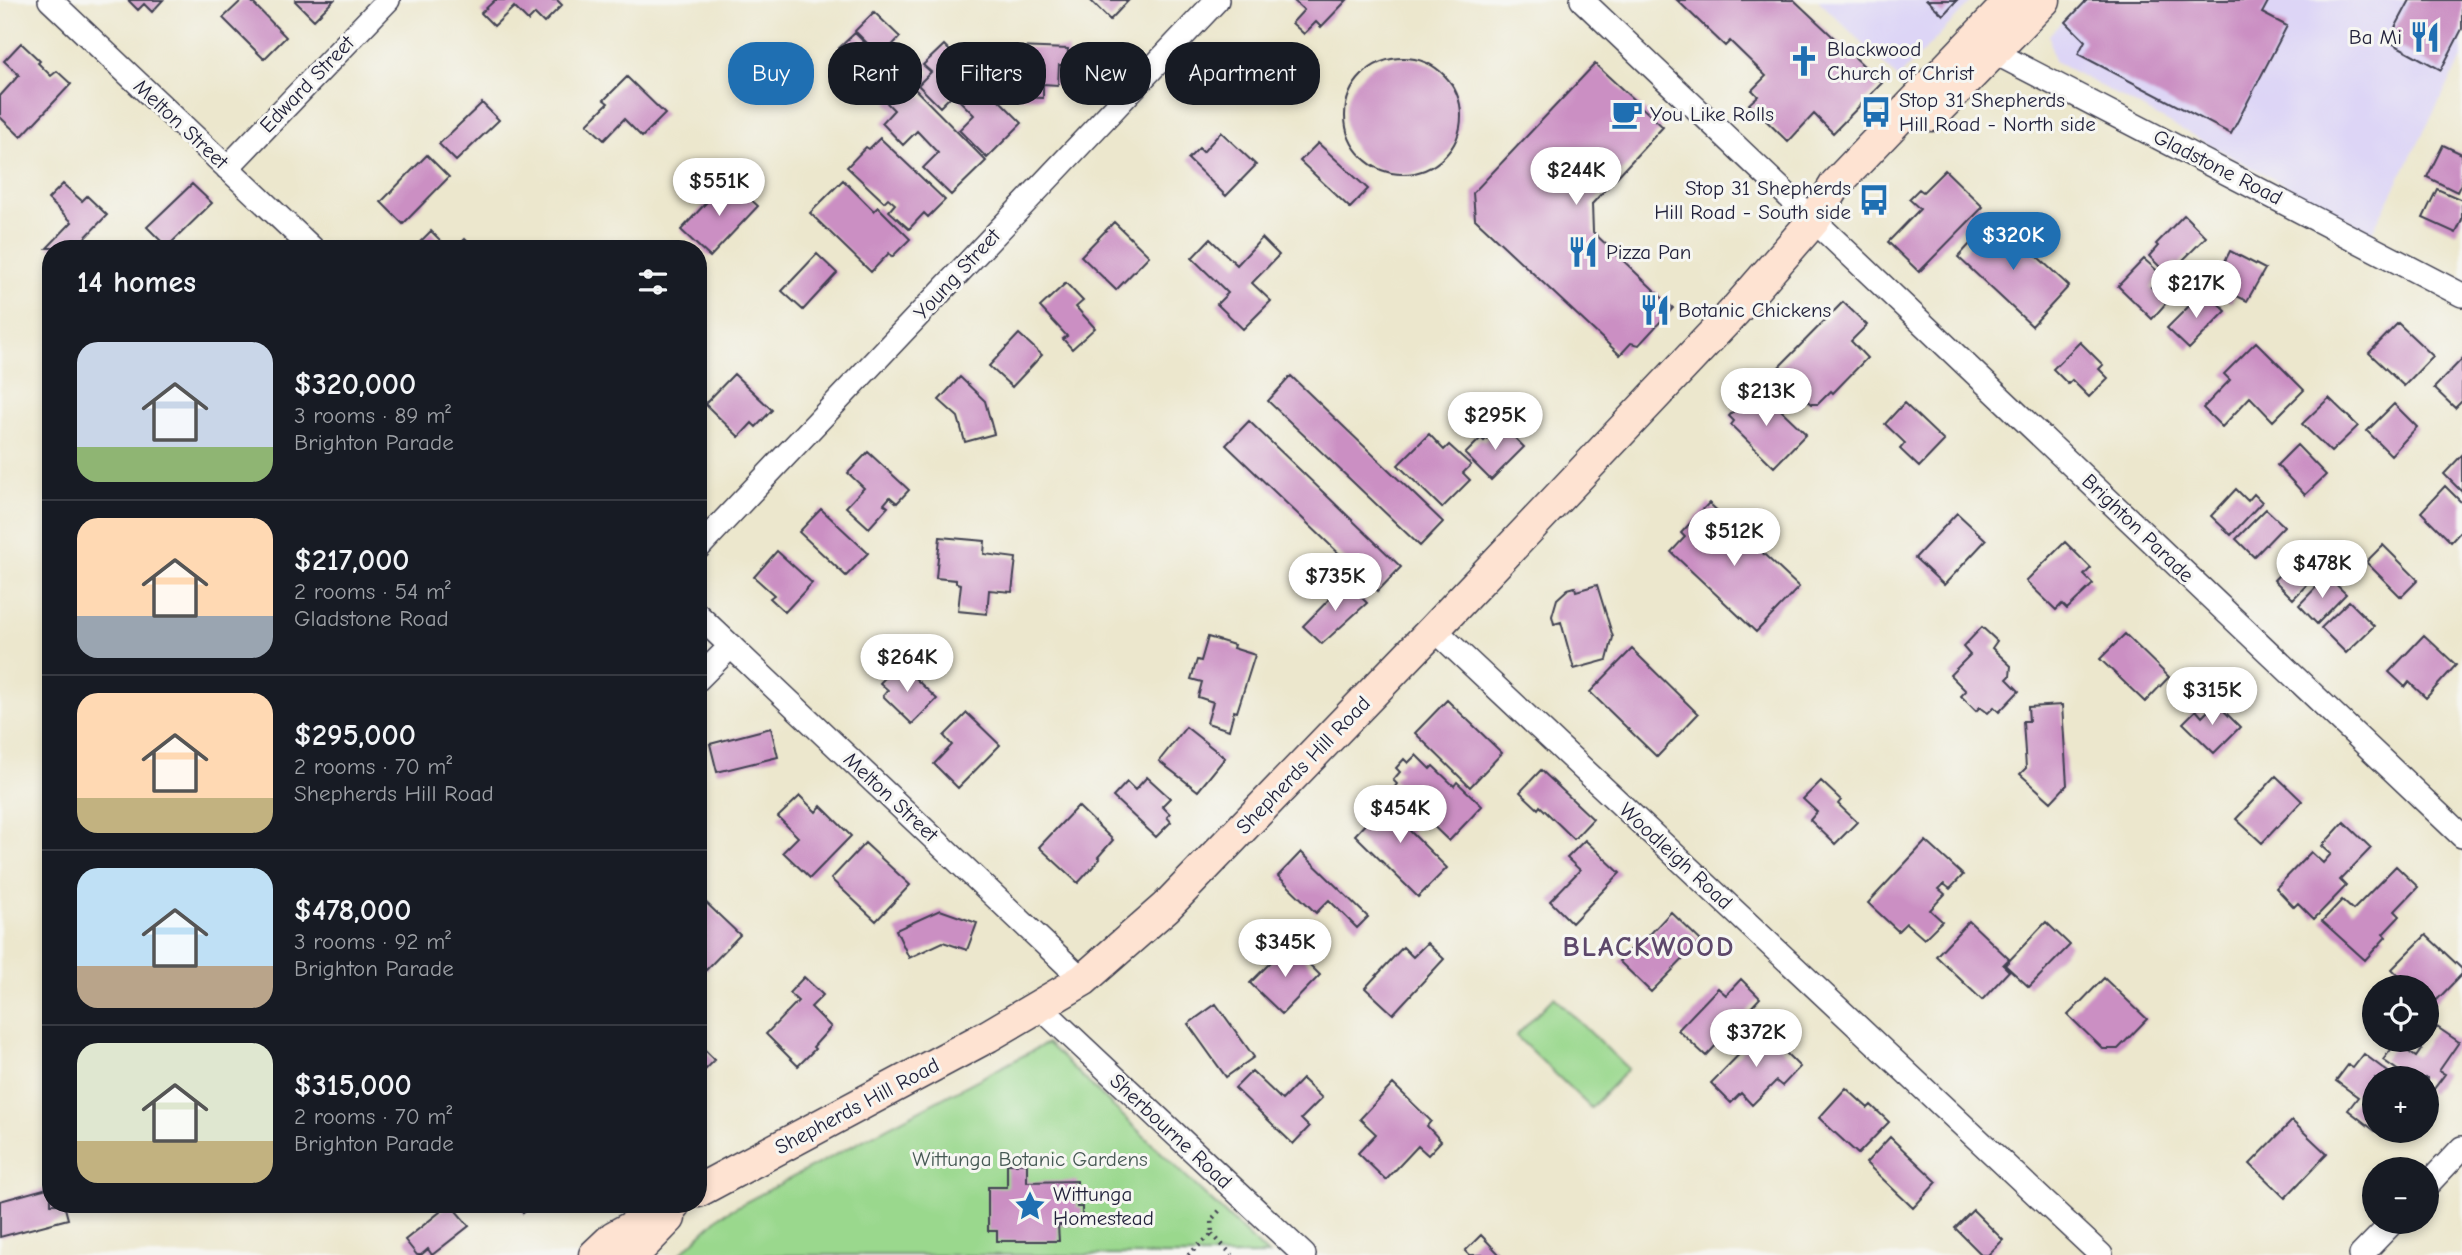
<!DOCTYPE html>
<meta charset="utf-8">
<style>
body{margin:0;font-family:"Comic Neue",sans-serif;background:#20242c;color:#f1f3f6;height:100vh;display:flex;flex-direction:column;font-size:26px;white-space:nowrap}
*{box-sizing:border-box;margin:0}
p{font-size:23px;color:#9ea1a6}
.icon{flex:none;width:38px;height:38px;fill:none;stroke:currentColor;stroke-width:2;stroke-linecap:round;stroke-linejoin:round}
.map{position:relative;flex:1;overflow:hidden}
.details{position:absolute;left:42px;top:240px;width:665px;height:973px;display:flex;flex-direction:column;background:#171b24;border-radius:28px;box-shadow:0 4px 10px #0003}
.details>*{flex:none}
.hud{position:absolute;left:728px;top:42px;width:665px;height:63px;display:flex;gap:14px}
.tools{position:absolute;left:2362px;top:975px;display:grid;gap:14px}
.tools a{display:grid;place-items:center;width:77px;height:77px;border-radius:50%;background:#171b24;box-shadow:0 4px 10px #0003;font-size:35px}
.price{position:absolute;translate:-50% -60px;padding:0 16px;border-radius:24px;background:#fff;color:#222;font-size:23px;line-height:46px;filter:drop-shadow(0 2px 4px #0008)}
.price::after{content:'';position:absolute;left:50%;top:42px;width:21px;height:16px;margin-left:-10px;background:inherit;clip-path:polygon(0 0,100% 0,50% 100%)}
.price.active{background:#1f6fb2;color:#fff}
ul{padding:0;list-style:none}
li{display:flex;align-items:center;gap:21px;height:175px;padding:0 35px}
li+li{border-top:2px solid #363941}
li span{display:grid;place-items:center;flex:none;width:196px;height:140px;border-radius:21px;color:#555}
li>.icon{margin-inline-start:auto}
span .icon{width:84px;height:84px;fill:#fffc;stroke-width:1}
li b{font-size:30px}
h2{display:flex;justify-content:space-between;align-items:center;height:84px;padding:0 35px;font-size:30px}
.chip{padding:0 24px;border-radius:28px;background:#171b24;box-shadow:0 4px 10px #0003;font-size:24px;line-height:63px}
.chip.active{background:#1f6fb2;color:#fff}
.map>svg:first-child{display:block}
.built{fill:#ddd5f6}
.green{fill:#9ad88d;stroke:#5e7d64;stroke-width:2}
.building{fill:#cb8fc3}
.lines{fill:none;stroke-linecap:round;stroke-linejoin:round}
.street-casing{stroke:#404051;stroke-width:26}
.secondary-casing{stroke:#404051;stroke-width:35}
.path{stroke:#404051;stroke-width:4.5;stroke-dasharray:2 5;stroke-linecap:butt}
.street{stroke:#fff;stroke-width:23}
.secondary{stroke:#fee3d2;stroke-width:32}
.labels{text-anchor:middle;dominant-baseline:central;stroke-width:6;stroke-linejoin:round;paint-order:stroke}
.poi-label{font-size:21px;fill:#22223b;stroke:#f6f6f2;text-anchor:start}
.street-label{font-size:21px;fill:#22223b;stroke:#f6f6f2}
.park-label{font-size:21px;fill:#465954;stroke:#f6f6f2}
.district-label{font-size:28px;font-weight:bold;letter-spacing:2px;fill:#5d486b;stroke:#f6f6f2}
</style>
<div class="map">
<svg width="2462" height="1255" viewBox="0 0 2462 1255">
<rect width="100%" height="100%" fill="#f6f6f2"/>
<filter id="ink" filterUnits="userSpaceOnUse"><feTurbulence type="fractalNoise" baseFrequency=".0143" numOctaves="2"/><feDisplacementMap in="SourceGraphic" scale="14" xChannelSelector="R" yChannelSelector="G"/><feConvolveMatrix kernelMatrix="1 2 1 2 8 2 1 2 1" color-interpolation-filters="sRGB"/></filter>
<filter id="wash" filterUnits="userSpaceOnUse"><feTurbulence type="fractalNoise" baseFrequency=".00686" numOctaves="4" result="noise"/><feDisplacementMap in="SourceGraphic" scale="28" xChannelSelector="R" yChannelSelector="G"/><feGaussianBlur stdDeviation="1.57" result="paint"/><feColorMatrix in="noise" values="0 0 0 0 0 0 0 0 0 0 0 0 0 0 0 0 0 1.4 0 .05"/><feComposite in="paint" operator="in"/></filter>
<g filter="url(#wash)">
<rect width="100%" height="100%" fill="#ece7cd"/>
<!-- built -->
<path class="built" d="M1818,0H1973L1898,78Z
M2083,0H2462V58L2372,232L2054,61L2049,35Z"/>
<!-- green -->
<path class="green" d="M1554,997L1628,1069L1591,1108L1516,1036Z
M1047,1043L1268,1255H679L721,1215Z"/>
<g id="blocks">
<!-- building -->
<path class="building" d="M128,0H163L152,12L144,4L138,10Z
M242,0H250L286,37L264,59L223,18Z
M296,0H334L314,20L295,1Z
M495,0H557L562,5L544,23L535,14L528,21L514,7L494,26L481,13Z
M1090,0H1129L1110,20Z
M1293,0H1347L1321,27L1316,22L1304,34L1292,23L1304,10Z
M1677,0H1794L1882,83L1833,133L1814,114L1788,142L1749,104L1758,96L1752,90L1766,76L1730,41L1725,46Z
M1927,0H1957L1943,15Z
M2087,0H2269L2262,13L2287,26L2231,134L2078,54L2085,41L2066,22Z
M2410,0H2462V29L2441,70L2388,41Z
M874,12L900,37L881,57L855,31Z
M855,33L880,58L865,73L839,48Z
M21,43L40,61L38,63L51,76L57,71L71,84L21,137L0,117V96L19,75L4,61Z
M944,45L1022,123L987,158L959,130L974,115L953,94L940,107L918,85L931,72L923,65Z
M1017,47L1068,49L1067,65H1059L1058,85L1043,84V98L1016,97Z
M1345 116a58 58 0 1 1 116 0a58 58 0 1 1-116 0Z
M1595,64L1663,127L1592,204L1593,232L1673,308L1639,345L1631,343L1620,355L1475,219L1473,193Z
M627,77L665,114L642,137L624,119L604,140L587,124L608,103L604,100Z
M908,82L986,161L951,195L923,168L938,153L917,131L903,145L882,123L894,110L887,103Z
M482,103L499,120L456,161L439,144Z
M1221,132L1256,165L1226,196L1188,159L1199,148L1203,152Z
M880,138L945,200L928,217L924,213L909,229L889,211L895,204L888,198L884,202L847,167L866,147L869,149Z
M1318,143L1368,189L1350,208L1300,161Z
M2443,145L2462,154V182L2457,192L2427,177Z
M427,155L449,177L403,224L381,202Z
M1945,170L1983,207L1919,272L1888,242L1920,209L1909,199L1919,189L1923,192Z
M728,179L758,206L710,257L681,230Z
M843,180L874,211L878,207L910,239L892,257L889,253L871,272L810,213Z
M63,184L82,201L87,196L107,215L75,248H47L72,222L48,199Z
M192,184L212,203L167,247L147,227Z
M2437,189L2462,200V220L2456,233L2423,218Z
M2184,215L2206,237L2178,265L2175,263L2166,273L2149,256L2158,246L2156,244Z
M1995,217L2069,286L2032,326L1958,257Z
M1114,222L1149,256L1116,290L1081,256Z
M431,231L448,248L451,245L455,248H414Z
M1262,238L1279,255L1252,283L1271,301L1243,329L1217,304L1228,293L1192,258L1210,239L1237,265Z
M465,239L474,248H456Z
M2230,251L2265,269L2247,301L2235,295L2231,302L2210,291Z
M817,254L837,273L803,310L782,291Z
M2144,259L2162,275L2151,287L2167,302L2152,319L2118,286Z
M1066,283L1083,301L1076,307L1095,328L1072,349L1063,339L1067,336L1040,307Z
M2207,293L2226,311L2189,349L2167,328L2196,299L2199,302Z
M1843,302L1867,325L1851,341L1867,358L1833,393L1831,391L1818,404H1811L1774,372Z
M2398,323L2433,356L2404,386L2369,353Z
M1019,334L1042,355L1012,387L989,366Z
M2080,342L2103,365L2099,369L2108,378L2089,397L2072,380L2068,384L2053,369Z
M2256,342L2304,390L2273,421L2250,397L2222,427L2203,408L2230,380L2224,374Z
M2462,359V401L2455,408L2434,388Z
M734,374L772,410L756,427L752,423L739,437L705,404Z
M1291,376L1443,522L1420,546L1268,401Z
M960,377L985,401L994,434L965,442L958,417L939,400Z
M1761,391L1806,434L1774,467L1731,425L1734,421L1729,416L1752,392L1756,396Z
M2329,398L2358,426L2331,452L2302,424Z
M1904,403L1944,441L1919,467L1900,449L1905,443L1885,424Z
M2394,404L2417,427L2391,455L2367,431Z
M1249,421L1401,567L1378,591L1226,445Z
M1501,424L1524,447L1491,480L1465,454L1481,438L1484,441Z
M1429,434L1444,450L1449,445L1471,465L1463,473L1470,480L1442,508L1398,465Z
M2297,445L2326,475L2305,495L2277,465Z
M868,452L909,490L897,503L890,497L884,504L888,507L869,528L846,507L864,488L848,473Z
M2462,455V492L2444,474Z
M2445,486L2462,503V530L2451,542L2421,512Z
M2236,489L2248,501L2254,494L2262,502L2231,535L2211,516Z
M1709,503L1799,587L1756,632L1671,552L1685,537L1681,533Z
M821,509L868,553L846,576L799,532Z
M2266,509L2284,526L2254,557L2236,539Z
M1957,513L1986,540L1944,585L1915,558Z
M940,537L985,541L984,554L1016,558L1012,592L989,590L987,614L958,611L961,584L956,583V580L936,578Z
M2065,542L2091,568L2084,575L2093,584L2067,609L2062,604L2056,610L2026,581Z
M2383,545L2418,580L2401,597L2366,562Z
M777,551L812,583L785,612L770,598L774,595L754,577Z
M2300,553L2319,572L2293,599L2274,580Z
M2327,576L2346,594L2317,624L2299,605Z
M1346,582L1367,603L1322,644L1303,626Z
M1597,585L1613,637L1607,660L1574,669L1561,622L1554,624L1552,616L1557,599L1568,589L1575,587L1576,591Z
M2349,601L2374,626L2346,653L2321,628Z
M1982,627L1997,641L1992,648L2011,666L2010,676L2007,679L2019,691L1999,712L1994,707L1988,713L1980,707L1976,711L1961,696L1966,691L1950,675L1970,655L1963,647Z
M2125,634L2169,677L2145,702L2100,659Z
M2424,635L2456,665L2426,698L2409,682L2405,687L2389,672Z
M1208,637L1234,645L1233,648L1255,655L1237,712L1234,711L1229,730L1207,723L1213,702L1198,697L1202,682L1191,679L1197,660L1201,661Z
M1632,649L1698,714L1657,757L1590,692Z
M899,663L937,699L912,724L883,696L888,690L880,683Z
M1447,700L1502,753L1470,787L1415,733Z
M2216,703L2240,727L2214,753L2183,723L2196,710L2202,717Z
M2062,705L2067,785L2051,802L2020,774L2026,768L2023,721H2029L2028,707Z
M967,713L1000,745L958,788L934,764L952,745L944,736Z
M1186,727L1225,758L1198,791L1159,761Z
M771,728L778,757L717,772L710,744Z
M1416,755L1430,769L1433,766L1454,786L1457,782L1482,806L1449,841L1394,788L1397,784L1393,780L1400,772L1396,768L1404,759L1408,763Z
M1541,770L1593,819L1574,839L1540,806L1538,809L1520,792Z
M2276,776L2302,801L2262,843L2236,819Z
M1147,777L1170,798L1162,806L1170,814L1167,817L1171,822L1156,837L1113,797L1127,782L1135,790Z
M1821,781L1841,800L1838,804L1857,822L1835,844L1810,820L1817,812L1803,799Z
M800,796L816,812L821,806L851,836L810,878L783,852L798,837L778,817Z
M1394,796L1420,821L1410,831L1447,868L1418,897L1355,835L1369,820L1362,814L1377,798L1384,805Z
M1078,806L1113,840L1098,857L1100,859L1078,883L1039,847Z
M2344,822L2371,848L2340,880L2346,886L2314,919L2298,903L2294,907L2276,888L2311,852L2323,863L2331,854L2322,846Z
M1585,840L1620,873L1572,923L1550,901L1580,870L1567,858Z
M1926,841L1963,875L1950,889L1944,884L1939,889L1945,894L1930,910L1942,921L1924,939L1906,923L1898,931L1868,903Z
M865,843L910,885L876,921L831,879Z
M1301,852L1368,917L1357,928L1329,900L1316,913L1278,876Z
M2396,866L2418,887L2395,911L2400,916L2383,934L2386,937L2365,960L2322,921L2342,900L2353,910Z
M698,895L740,935L706,970L698,963V940L703,935L698,930Z
M940,910L977,923L967,950L943,942L909,958L896,930Z
M1671,912L1701,941L1651,992L1619,961L1633,947L1636,949Z
M1969,921L2009,959L2003,965L2009,971L1982,1000L1936,956Z
M2046,922L2070,945L2029,987L2005,965Z
M2426,935L2462,969V974L2430,1007L2427,1004V987H2410L2392,969Z
M1427,943L1444,959L1393,1014L1365,988L1403,947L1413,957Z
M1289,944L1320,975L1282,1014L1250,983Z
M804,977L823,995L811,1007L831,1027L813,1047L815,1049L798,1066L766,1034L798,1001L789,993Z
M2104,978L2147,1019L2118,1049H2103L2068,1015Z
M1741,979L1760,998L1706,1056L1678,1030L1718,988L1726,995Z
M1216,1004L1254,1057L1226,1077L1188,1024Z
M1766,1027L1785,1044L1781,1048L1800,1067L1782,1086L1776,1081L1752,1105L1741,1093L1731,1103L1711,1083Z
M2437,1027L2459,1042L2439,1071L2445,1074L2431,1093L2427,1091V1078H2409L2383,1060L2396,1043L2416,1057Z
M698,1043L715,1060L698,1077Z
M2364,1054L2396,1078H2375V1131L2348,1110L2358,1097L2336,1081L2348,1065L2353,1068Z
M1252,1071L1282,1100L1302,1079L1322,1098L1301,1119L1309,1127L1293,1144L1235,1088Z
M1393,1084L1431,1121L1427,1126L1441,1141L1428,1155L1418,1146L1386,1180L1358,1153L1376,1134L1360,1119Z
M1846,1088L1868,1108L1871,1105L1889,1122L1858,1154L1819,1118Z
M2292,1121L2327,1154L2285,1198L2250,1164Z
M1890,1137L1937,1182L1913,1208L1866,1163Z
M1007,1164H1027V1182L1077,1181V1207H1082V1225H1058L1059,1241H997V1231H988V1187H1007Z
M51,1187V1204H64L68,1219L0,1237V1201Z
M450,1204L469,1226L432,1255L428,1249L421,1255H417L405,1240Z
M517,1204H535L523,1213Z
M1973,1210L2003,1240L1988,1255H1982L1955,1228Z
M1481,1235L1500,1255H1469L1465,1251Z"/>
</g>
</g>
<g filter="url(#ink)">
<use href="#blocks" fill-opacity="0" stroke="#404051" stroke-width="2"/>
<g class="lines">
<defs>
<path id="street" d="M50,0L312,248
M1582,0L2462,836
M1980,45L2462,295
M227,168L388,0
M698,548L1217,0
M698,615L1083,980
M1434,629L2101,1255
M698,679L731,646
M1039,1006L1304,1255
M2427,1185L2462,1148
M2361,1255L2393,1222"/>
<path id="secondary" d="M1932,115L2044,0
M698,1191L988,1036L1083,980L1166,907L1434,629L1734,312L1814,220L1836,184L2012,0
M595,1255L614,1237L674,1204
M633,1255L669,1218"/>
</defs>
<!-- street casing -->
<use href="#street" class="street-casing"/>
<!-- secondary casing -->
<use href="#secondary" class="secondary-casing"/>
<!-- path -->
<path class="path" d="M1212,1234L1232,1255
M1188,1255L1212,1234L1211,1220L1222,1208"/>
<!-- street -->
<use href="#street" class="street"/>
<!-- secondary -->
<use href="#secondary" class="secondary"/>
</g>
</g>
<!-- icons -->
<defs>
<symbol id="restaurant-bare" viewBox="-9 -9 18 18"><path d="M-5-6h1v4h1v-4h1v4h1v-4h1v5L-1.5 .5V6h-2V.5L-5-1ZM5-6V6H3V1.5H1.5Q1.5-4 5-6Z" fill="#1f6fb2" stroke="#f6f6f2" stroke-width="2.5" paint-order="stroke"/></symbol>
<symbol id="church-bare" viewBox="-9 -9 18 18"><path d="M-1.2-6h2.4v3.5h3.3v2.4h-3.3V6h-2.4V-.1h-3.3v-2.4h3.3Z" fill="#1f6fb2" stroke="#f6f6f2" stroke-width="2.5" paint-order="stroke"/></symbol>
<symbol id="bus-bare" viewBox="-9 -9 18 18"><path d="M-5-6H5V4H4V6H2V4H-2V6H-4V4H-5ZM-3.5-4V0h7V-4ZM-3.5 1.2v1.5H-2V1.2ZM2 1.2v1.5H3.5V1.2Z" fill="#1f6fb2" stroke="#f6f6f2" stroke-width="2.5" paint-order="stroke"/></symbol>
<symbol id="cafe-bare" viewBox="-9 -9 18 18"><path d="M-5.5-4.5H6V0H3Q3 3.5 0 3.5H-2.5Q-5.5 3.5-5.5 0ZM3-3.2v2h1.7v-2ZM-6 4.5H4V6H-6Z" fill="#1f6fb2" stroke="#f6f6f2" stroke-width="2.5" paint-order="stroke"/></symbol>
<symbol id="sight-bare" viewBox="-9 -9 18 18"><path d="M0-6L1.8-2.2L6-1.7L2.9 1.2L3.7 5.4L0 3.3L-3.7 5.4L-2.9 1.2L-6-1.7L-1.8-2.2Z" fill="#1f6fb2" stroke="#f6f6f2" stroke-width="2.5" paint-order="stroke"/></symbol>
</defs>
<g fill-rule="evenodd">
<use href="#restaurant-bare" x="2403" y="15" width="44" height="44"/>
<use href="#church-bare" x="1782" y="39" width="44" height="44"/>
<use href="#bus-bare" x="1854" y="90" width="44" height="44"/>
<use href="#cafe-bare" x="1605" y="92" width="44" height="44"/>
<use href="#bus-bare" x="1852" y="178" width="44" height="44"/>
<use href="#restaurant-bare" x="1561" y="230" width="44" height="44"/>
<use href="#restaurant-bare" x="1633" y="288" width="44" height="44"/>
<use href="#sight-bare" x="1008" y="1184" width="44" height="44"/>
</g>
<g class="labels">
<!-- poi labels -->
<g class="poi-label">
<text x="2402" y="37" text-anchor="end">Ba Mi</text>
<text x="1827" y="49">Blackwood<tspan x="1827" dy="24">Church of Christ</tspan></text>
<text x="1899" y="100">Stop 31 Shepherds<tspan x="1899" dy="24">Hill Road - North side</tspan></text>
<text x="1650" y="114">You Like Rolls</text>
<text x="1851" y="188" text-anchor="end">Stop 31 Shepherds<tspan x="1851" dy="24">Hill Road - South side</tspan></text>
<text x="1606" y="252">Pizza Pan</text>
<text x="1678" y="310">Botanic Chickens</text>
<text x="1053" y="1194">Wittunga<tspan x="1053" dy="24">Homestead</tspan></text>
</g>
<!-- street labels -->
<g class="street-label">
<text transform="translate(307 84) rotate(-46)">Edward Street</text>
<text transform="translate(181 124) rotate(43)">Melton Street</text>
<text transform="translate(2218 167) rotate(27)">Gladstone Road</text>
<text transform="translate(957 274) rotate(-47)">Young Street</text>
<text transform="translate(2138 528) rotate(44)">Brighton Parade</text>
<text transform="translate(1303 765) rotate(-46)">Shepherds Hill Road</text>
<text transform="translate(891 797) rotate(43)">Melton Street</text>
<text transform="translate(1676 856) rotate(43)">Woodleigh Road</text>
<text transform="translate(857 1106) rotate(-28)">Shepherds Hill Road</text>
<text transform="translate(1171 1131) rotate(43)">Sherbourne Road</text>
</g>
<!-- park labels -->
<g class="park-label">
<text x="1030" y="1159">Wittunga Botanic Gardens</text>
</g>
<!-- district labels -->
<g class="district-label">
<text x="1649" y="947">BLACKWOOD</text>
</g>
</g>
</svg>
<div class="tools">
<a><svg class="icon" aria-label="locate" viewBox="0 0 24 24"><circle cx="12" cy="12" r="6"/><path d="M12 2v4M12 18v4M2 12h4M18 12h4"/></svg></a>
<a>+</a>
<a>−</a>
</div>
<b class="price" style="left:1576px;top:207px">$244K</b>
<b class="price" style="left:719px;top:218px">$551K</b>
<b class="price active" style="left:2013px;top:272px">$320K</b>
<b class="price" style="left:2196px;top:320px">$217K</b>
<b class="price" style="left:1766px;top:428px">$213K</b>
<b class="price" style="left:1495px;top:452px">$295K</b>
<b class="price" style="left:1734px;top:568px">$512K</b>
<b class="price" style="left:2322px;top:600px">$478K</b>
<b class="price" style="left:1335px;top:613px">$735K</b>
<b class="price" style="left:907px;top:694px">$264K</b>
<b class="price" style="left:2212px;top:727px">$315K</b>
<b class="price" style="left:1400px;top:845px">$454K</b>
<b class="price" style="left:1285px;top:979px">$345K</b>
<b class="price" style="left:1756px;top:1069px">$372K</b>
<div class="hud">
<a class="chip active">Buy</a>
<a class="chip">Rent</a>
<a class="chip">Filters</a>
<a class="chip">New</a>
<a class="chip">Apartment</a>
</div>
<section class="details">
<h2>14 homes<svg class="icon" aria-label="filters" viewBox="0 0 24 24"><path d="M4 7h16M4 17h16"/><circle cx="9" cy="7" r="2"/><circle cx="15" cy="17" r="2"/></svg></h2>
<ul>
<li><span style="background:linear-gradient(#c9d6e8 75%,#8fb573 0)"><svg class="icon" aria-label="home" viewBox="0 0 24 24"><path d="M3 11l9-7 9 7M6 9v11h12V9"/></svg></span><div><b>$320,000</b><p>3 rooms · 89 m²</p><p>Brighton Parade</p></div></li>
<li><span style="background:linear-gradient(#ffd9b3 70%,#9aa5b1 0)"><svg class="icon" aria-label="home" viewBox="0 0 24 24"><path d="M3 11l9-7 9 7M6 9v11h12V9"/></svg></span><div><b>$217,000</b><p>2 rooms · 54 m²</p><p>Gladstone Road</p></div></li>
<li><span style="background:linear-gradient(#ffd9b3 75%,#c2b280 0)"><svg class="icon" aria-label="home" viewBox="0 0 24 24"><path d="M3 11l9-7 9 7M6 9v11h12V9"/></svg></span><div><b>$295,000</b><p>2 rooms · 70 m²</p><p>Shepherds Hill Road</p></div></li>
<li><span style="background:linear-gradient(#bfe0f5 70%,#b9a48a 0)"><svg class="icon" aria-label="home" viewBox="0 0 24 24"><path d="M3 11l9-7 9 7M6 9v11h12V9"/></svg></span><div><b>$478,000</b><p>3 rooms · 92 m²</p><p>Brighton Parade</p></div></li>
<li><span style="background:linear-gradient(#dfe7d0 70%,#c2b280 0)"><svg class="icon" aria-label="home" viewBox="0 0 24 24"><path d="M3 11l9-7 9 7M6 9v11h12V9"/></svg></span><div><b>$315,000</b><p>2 rooms · 70 m²</p><p>Brighton Parade</p></div></li>
</ul>
</section>
</div>
